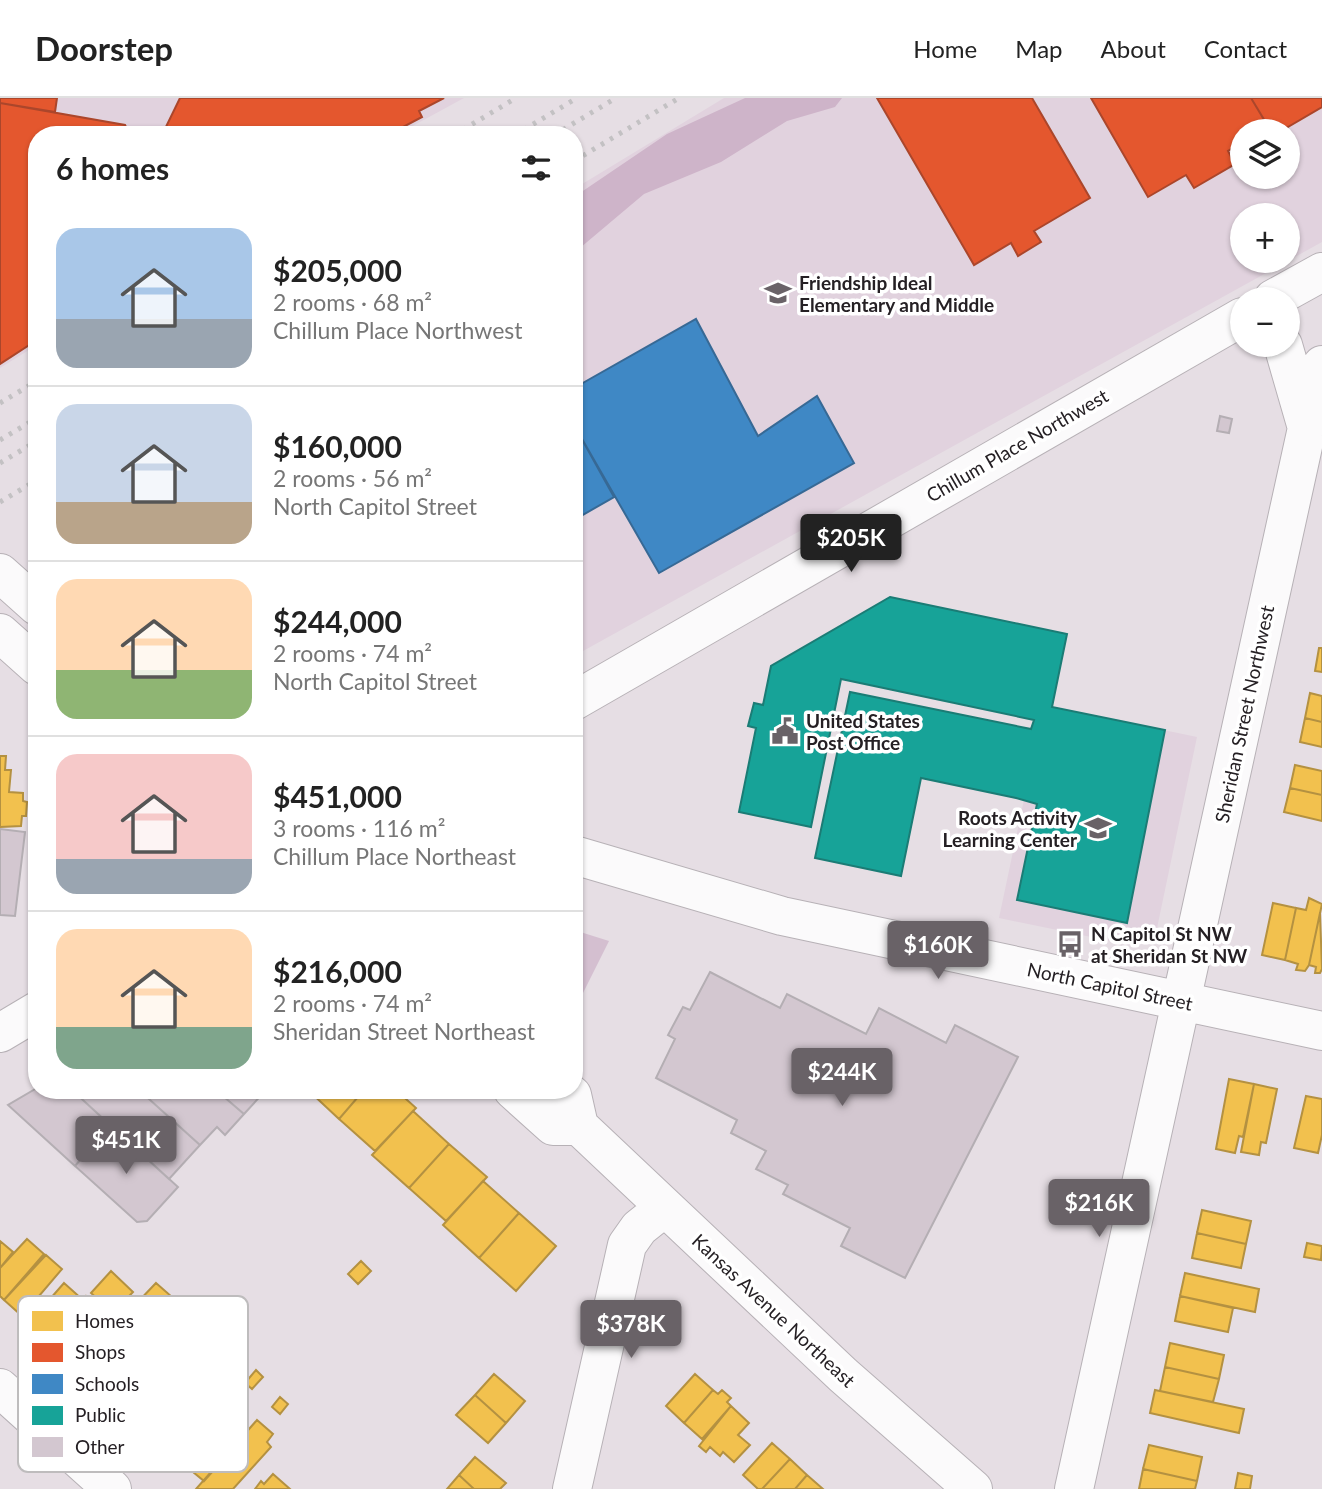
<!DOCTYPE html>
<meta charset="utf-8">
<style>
body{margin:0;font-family:Lato,sans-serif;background:#f6f6f6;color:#222;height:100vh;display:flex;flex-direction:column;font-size:26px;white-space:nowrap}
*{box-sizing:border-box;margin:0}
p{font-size:23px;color:#767676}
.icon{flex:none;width:38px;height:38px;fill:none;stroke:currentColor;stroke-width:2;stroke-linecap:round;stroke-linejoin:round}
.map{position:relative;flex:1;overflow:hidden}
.panel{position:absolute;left:28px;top:28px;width:555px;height:973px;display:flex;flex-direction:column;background:#fff;border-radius:28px;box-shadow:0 2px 5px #0004}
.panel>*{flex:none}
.tools{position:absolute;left:1230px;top:21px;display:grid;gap:14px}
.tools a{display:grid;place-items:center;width:70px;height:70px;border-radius:50%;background:#fff;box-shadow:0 2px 5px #0004;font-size:35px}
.price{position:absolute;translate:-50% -60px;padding:0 16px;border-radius:7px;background:#696267;color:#fff;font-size:23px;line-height:46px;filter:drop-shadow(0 2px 4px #0008)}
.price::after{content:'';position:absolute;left:50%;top:42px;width:21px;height:16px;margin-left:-10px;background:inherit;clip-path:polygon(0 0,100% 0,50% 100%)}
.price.current{background:#222;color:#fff}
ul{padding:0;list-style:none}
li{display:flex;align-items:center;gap:21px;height:175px;padding:0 28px}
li+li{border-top:2px solid #e0e0e0}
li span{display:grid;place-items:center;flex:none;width:196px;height:140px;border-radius:21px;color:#555}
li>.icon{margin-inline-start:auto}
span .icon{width:84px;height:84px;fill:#fffc;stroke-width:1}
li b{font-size:30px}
h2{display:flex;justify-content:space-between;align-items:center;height:84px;padding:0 28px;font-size:30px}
header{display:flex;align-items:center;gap:42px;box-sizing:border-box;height:98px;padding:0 35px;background:#fff;border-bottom:2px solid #e0e0e0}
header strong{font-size:33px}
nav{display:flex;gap:38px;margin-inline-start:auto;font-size:24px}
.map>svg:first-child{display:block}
.built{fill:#e1d2de;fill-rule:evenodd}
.green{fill:#d4bfd0}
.forest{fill:#ceb4c9}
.homes{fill:#f2c14e;stroke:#b49141;stroke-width:2}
.shops{fill:#e4572e;stroke:#ab462b;stroke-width:2}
.schools{fill:#3f88c5;stroke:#376995;stroke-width:2}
.public{fill:#17a398;stroke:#1b7c75;stroke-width:2}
.building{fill:#d3c7d0;stroke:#b4aeb3;stroke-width:2}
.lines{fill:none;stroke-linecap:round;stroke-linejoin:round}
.minor-casing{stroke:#b7b1b6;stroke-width:40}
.minor{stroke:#fbfafb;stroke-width:38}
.rail{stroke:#c3c1c3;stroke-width:5;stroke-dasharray:3.5 7;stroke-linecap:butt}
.labels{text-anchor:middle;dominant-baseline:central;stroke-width:7;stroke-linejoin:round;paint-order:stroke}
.poi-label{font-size:19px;font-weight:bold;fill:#252024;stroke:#fff;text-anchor:start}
.street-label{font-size:19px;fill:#252024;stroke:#fff}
.key{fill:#fff;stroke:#bebcbd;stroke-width:2}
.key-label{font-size:19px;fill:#252024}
</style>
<header>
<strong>Doorstep</strong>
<nav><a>Home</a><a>Map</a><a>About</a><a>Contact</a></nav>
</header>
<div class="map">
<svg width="1322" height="1391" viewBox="0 0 1322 1391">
<rect width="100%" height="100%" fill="#e6dee4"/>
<!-- built -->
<path class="built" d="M0,0H464L396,37H37V247L0,270Z
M724,0H1322V144L574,558V91ZM1242,33H1288V79H1242ZM1242,117H1288V163H1242Z
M1044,607L1197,639L1156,835L1135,848L999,820Z"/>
<!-- green -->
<path class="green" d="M574,832L609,843L580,901L574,896Z"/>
<!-- forest -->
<path class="forest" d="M745,0H842L835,9L787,23L721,64L644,96L574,155V99L667,36Z"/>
<!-- homes -->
<path class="homes" d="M1319,550H1322V574L1315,573Z
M1310,595L1322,598V624L1305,620Z
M1305,620L1322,624V649L1300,644Z
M0,658H6L5,672H11L9,694L23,695V703L27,704L26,718H22L21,728L0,729Z
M1295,667L1322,673V697L1290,690Z
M1290,690L1322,697V723L1284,714Z
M1309,800L1322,806L1309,867L1305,873L1296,872L1298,866L1285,862L1296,810L1306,812Z
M1273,805L1296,810L1285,862L1262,857Z
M1320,815L1322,871L1320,875H1315L1316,869L1309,867Z
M1229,981L1254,986L1243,1039L1239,1038L1235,1055L1216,1051Z
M1254,986L1277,991L1266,1045L1261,1044L1259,1057L1241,1054Z
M308,992H364L339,1021Z
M364,992H396L416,1010L375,1053L339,1021Z
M1306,998L1322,1001V1037L1318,1055L1294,1050Z
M413,1013L449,1046L409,1090L372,1057Z
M449,1046L487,1079L446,1123L409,1090Z
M483,1083L519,1115L479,1160L443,1127Z
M1202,1112L1251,1123L1246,1146L1197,1135Z
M519,1115L556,1148L516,1193L479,1160Z
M1197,1135L1246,1146L1241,1170L1192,1160Z
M27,1141L44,1156L4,1202L0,1198V1170Z
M0,1143L13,1154L0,1170Z
M1307,1145L1322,1148L1321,1162L1304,1159Z
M46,1157L62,1171L22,1218L4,1202Z
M361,1163L371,1173L358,1186L348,1176Z
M111,1173L133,1194L113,1215L91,1195Z
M1185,1175L1259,1191L1255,1214L1180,1198Z
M64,1185L83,1202L47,1241L29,1225Z
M156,1185L172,1199L152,1222L135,1207Z
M86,1198L113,1221L101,1235L94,1228L67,1259L47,1241Z
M1180,1198L1233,1210L1228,1234L1175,1223Z
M1170,1245L1224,1257L1219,1281L1165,1269Z
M1165,1269L1219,1281L1213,1304L1160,1293Z
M256,1272L263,1279L252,1291L245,1285Z
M494,1276L525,1303L506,1325L475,1297Z
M695,1276L713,1292L684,1325L666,1308Z
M713,1292L718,1296L722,1292L731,1300L727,1304L731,1308L702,1341L684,1325Z
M1155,1292L1244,1311L1239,1335L1150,1315Z
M475,1297L506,1325L488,1345L456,1317Z
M280,1299L288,1306L280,1316L272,1309Z
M731,1308L749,1325L738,1337L750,1347L734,1364L723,1354L720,1358L710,1349L706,1354L699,1348Z
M257,1322L273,1336L267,1344L271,1349L233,1391H196Z
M209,1334L231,1353L204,1383L182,1365Z
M772,1345L790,1361L762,1391H758L743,1377Z
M1149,1347L1202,1359L1197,1383L1143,1371Z
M475,1359L506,1385L500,1391H474L459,1377Z
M790,1361L807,1377L795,1391H762Z
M1143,1371L1197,1383L1195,1391H1139Z
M1238,1375L1252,1378L1250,1391H1235Z
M273,1376L290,1391H255L261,1383L264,1386Z
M459,1377L474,1391H447Z
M807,1377L823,1391H795Z"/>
<!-- shops -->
<path class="shops" d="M0,0H57L55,14L0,5Z
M180,0H444L419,13L422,19L388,37H162Z
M877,0H1032L1090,100L1034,133L1041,144L1018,158L1011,145L974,167Z
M1091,0H1251L1269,30L1263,33H1242V45L1228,53L1235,66L1194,90L1186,77L1148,99Z
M1251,0H1322V9L1281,33H1271Z
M0,5L125,27L130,37H37V242L0,266Z"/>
<!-- schools -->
<path class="schools" d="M696,221L758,338L817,298L854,365L659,475L574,327V290Z
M574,327L614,399L574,422Z"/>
<!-- public -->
<path class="public" d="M890,499L1067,536L1052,609L1165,632L1127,825L1017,802L1037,706L1016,700L921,680L901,778L815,760L850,594L1031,631L1034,622L841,581L811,729L739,714L756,630L748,628L754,605L763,607L771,568Z"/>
<!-- building -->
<path class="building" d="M1220,318L1232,321L1229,335L1217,333Z
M0,731L25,734L15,818L0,817Z
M710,874L780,910L787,896L866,936L879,910L946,945L955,927L1018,959L905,1180L841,1148L850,1130L783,1096L788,1087L756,1071L766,1053L731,1035L737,1022L656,980L675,941L668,937L683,909L690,912Z
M37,990L72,992L110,1027L75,1068L8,1007Z
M72,992H139L200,1047L169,1081Z
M139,992H216L244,1016L225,1037L217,1029L200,1047Z
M216,992H266L244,1016Z
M110,1027L178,1089L147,1123L137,1124L75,1068Z"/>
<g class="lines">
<defs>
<path id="minor" d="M1273,201L1322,174
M1309,324L1322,267
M0,475L37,508
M0,535L37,568
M574,603L1242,219
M574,757L782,818L1322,933
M0,935L37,913
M513,992L553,1028H579
M566,992L572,997L579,1028L843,1277L973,1391
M0,1290L112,1391
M572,1391L627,1147L639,1130L664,1110
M1074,1391L1307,330L1283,247"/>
</defs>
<!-- minor casing -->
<use href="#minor" class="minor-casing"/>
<!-- minor -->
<use href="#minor" class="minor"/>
<!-- rail -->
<path class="rail" d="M454,37L516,0
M515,37L577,0
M554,37L616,0
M574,63L679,0
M0,305L37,283
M0,342L37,320
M0,365L37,343
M0,404L37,382"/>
</g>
<!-- icons -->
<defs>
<symbol id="school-bare" viewBox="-9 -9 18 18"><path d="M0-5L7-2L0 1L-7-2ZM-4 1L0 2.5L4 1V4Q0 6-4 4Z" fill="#696267" stroke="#fff" stroke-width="2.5" paint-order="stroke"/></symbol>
<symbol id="civic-bare" viewBox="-9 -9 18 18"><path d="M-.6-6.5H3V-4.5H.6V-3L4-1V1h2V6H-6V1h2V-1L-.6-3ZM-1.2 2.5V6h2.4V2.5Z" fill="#696267" stroke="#fff" stroke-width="2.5" paint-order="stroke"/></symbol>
<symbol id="bus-bare" viewBox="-9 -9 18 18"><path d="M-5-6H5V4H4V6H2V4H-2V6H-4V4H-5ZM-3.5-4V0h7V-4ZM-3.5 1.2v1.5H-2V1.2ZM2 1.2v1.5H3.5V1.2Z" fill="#696267" stroke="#fff" stroke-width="2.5" paint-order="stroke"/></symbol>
</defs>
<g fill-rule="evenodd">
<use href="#school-bare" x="759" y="176" width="38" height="38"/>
<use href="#civic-bare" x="766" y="614" width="38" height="38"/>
<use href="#school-bare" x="1079" y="711" width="38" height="38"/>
<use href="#bus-bare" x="1051" y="827" width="38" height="38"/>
</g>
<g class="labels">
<!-- poi labels -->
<g class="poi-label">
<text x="799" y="184">Friendship Ideal<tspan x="799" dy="22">Elementary and Middle</tspan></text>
<text x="806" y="622">United States<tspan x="806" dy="22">Post Office</tspan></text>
<text x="1077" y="719" text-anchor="end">Roots Activity<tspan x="1077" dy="22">Learning Center</tspan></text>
<text x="1091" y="835">N Capitol St NW<tspan x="1091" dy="22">at Sheridan St NW</tspan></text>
</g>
<!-- street labels -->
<g class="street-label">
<text transform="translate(1017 347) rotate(-30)">Chillum Place Northwest</text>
<text transform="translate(1244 616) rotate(-78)">Sheridan Street Northwest</text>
<text transform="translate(1110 888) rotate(12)">North Capitol Street</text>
<text transform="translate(774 1212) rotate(43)">Kansas Avenue Northeast</text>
</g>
</g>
<!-- legend -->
<rect x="18" y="1198" width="230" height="176" rx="10" class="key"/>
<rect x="32" y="1213" width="31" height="20" fill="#f2c14e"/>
<rect x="32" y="1245" width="31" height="19" fill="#e4572e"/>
<rect x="32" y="1276" width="31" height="20" fill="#3f88c5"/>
<rect x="32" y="1308" width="31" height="19" fill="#17a398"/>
<rect x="32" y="1339" width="31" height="20" fill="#d3c7d0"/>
<g class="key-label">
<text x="75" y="1230">Homes</text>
<text x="75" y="1261">Shops</text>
<text x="75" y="1293">Schools</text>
<text x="75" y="1324">Public</text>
<text x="75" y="1356">Other</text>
</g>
</svg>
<div class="tools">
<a><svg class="icon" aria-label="layers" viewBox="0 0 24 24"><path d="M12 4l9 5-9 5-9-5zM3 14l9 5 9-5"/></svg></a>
<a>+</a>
<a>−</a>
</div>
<b class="price current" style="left:851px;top:476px">$205K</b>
<b class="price" style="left:938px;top:883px">$160K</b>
<b class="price" style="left:842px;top:1010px">$244K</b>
<b class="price" style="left:126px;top:1078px">$451K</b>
<b class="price" style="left:1099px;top:1141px">$216K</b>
<b class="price" style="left:631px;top:1262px">$378K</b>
<section class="panel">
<h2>6 homes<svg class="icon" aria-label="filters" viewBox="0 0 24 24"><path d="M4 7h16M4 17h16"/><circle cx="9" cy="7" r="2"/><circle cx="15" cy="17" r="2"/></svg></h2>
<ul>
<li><span style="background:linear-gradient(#a9c7e8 65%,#9aa5b1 0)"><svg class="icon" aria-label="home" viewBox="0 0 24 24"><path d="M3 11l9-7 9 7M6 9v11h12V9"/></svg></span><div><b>$205,000</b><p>2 rooms · 68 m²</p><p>Chillum Place Northwest</p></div></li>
<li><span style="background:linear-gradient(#c9d6e8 70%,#b9a48a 0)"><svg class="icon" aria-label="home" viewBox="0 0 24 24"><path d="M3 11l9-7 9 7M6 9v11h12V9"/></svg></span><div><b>$160,000</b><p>2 rooms · 56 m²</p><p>North Capitol Street</p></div></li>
<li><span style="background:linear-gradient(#ffd9b3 65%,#8fb573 0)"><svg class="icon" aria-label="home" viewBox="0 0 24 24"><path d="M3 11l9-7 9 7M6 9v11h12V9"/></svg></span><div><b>$244,000</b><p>2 rooms · 74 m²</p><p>North Capitol Street</p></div></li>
<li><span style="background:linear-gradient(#f6c9c9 75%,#9aa5b1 0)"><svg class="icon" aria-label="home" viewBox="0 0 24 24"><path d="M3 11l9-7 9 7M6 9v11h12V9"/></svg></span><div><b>$451,000</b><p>3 rooms · 116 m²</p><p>Chillum Place Northeast</p></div></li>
<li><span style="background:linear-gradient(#ffd9b3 70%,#7fa58c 0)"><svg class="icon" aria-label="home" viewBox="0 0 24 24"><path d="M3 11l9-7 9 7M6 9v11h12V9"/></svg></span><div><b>$216,000</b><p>2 rooms · 74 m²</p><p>Sheridan Street Northeast</p></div></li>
</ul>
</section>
</div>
